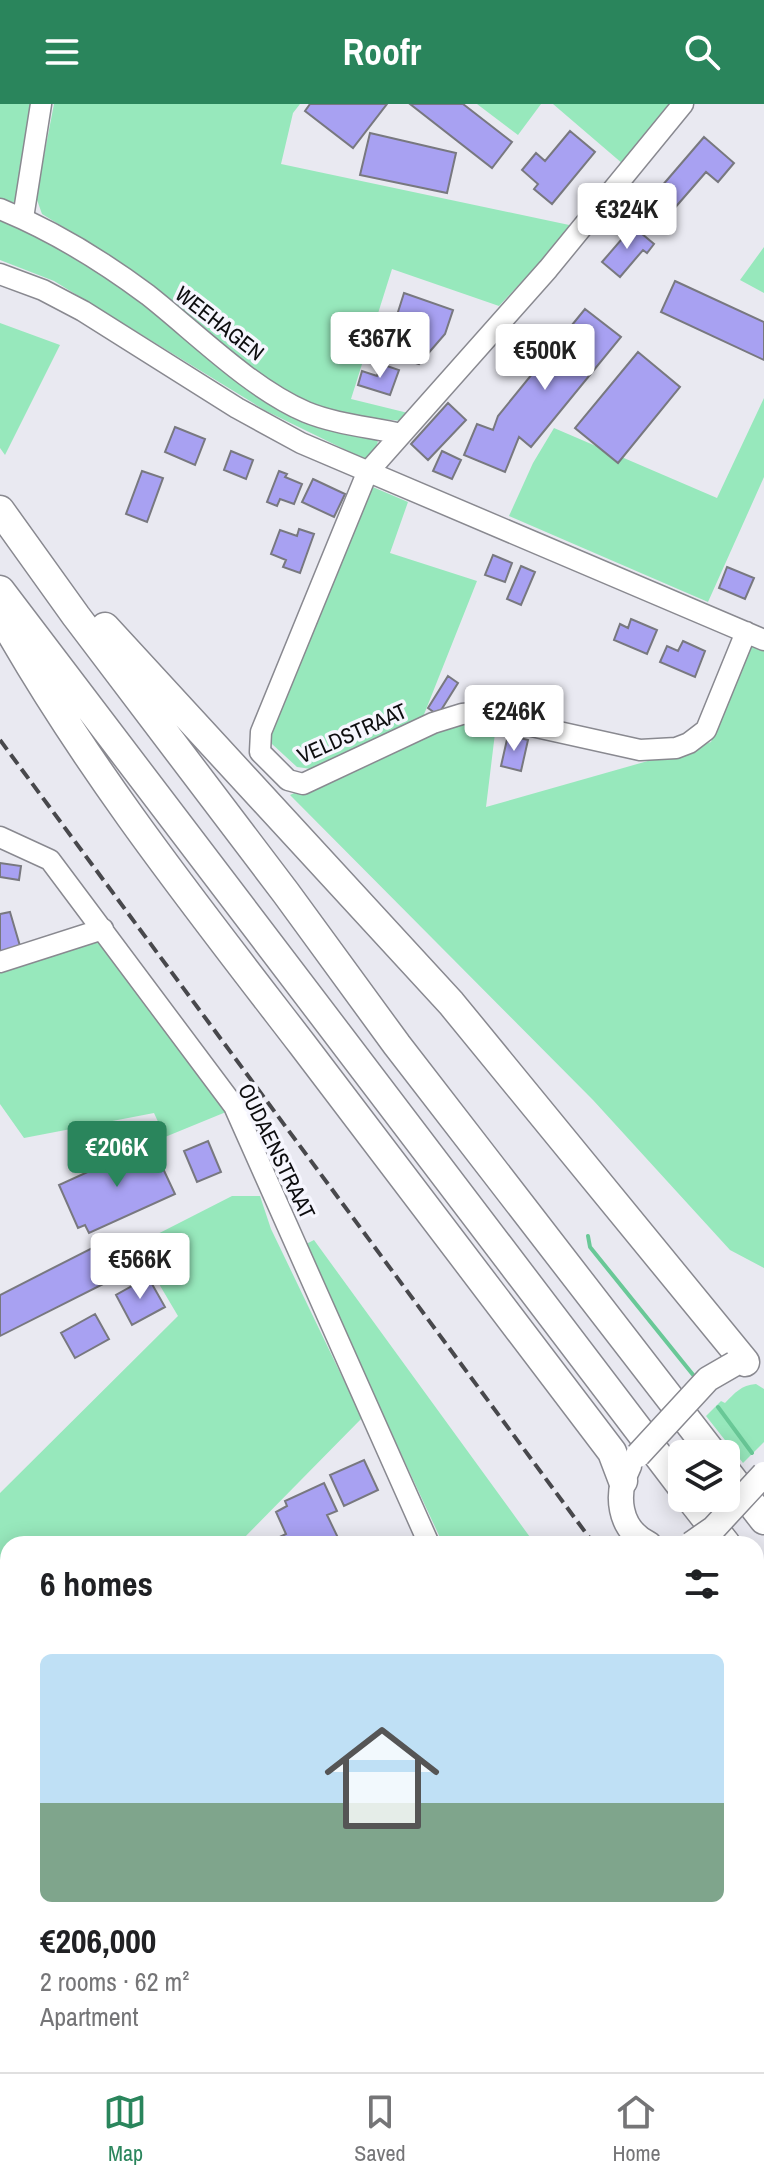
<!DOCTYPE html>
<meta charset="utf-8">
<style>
body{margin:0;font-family:"Archivo Narrow",sans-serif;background:#f6f6f6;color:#202124;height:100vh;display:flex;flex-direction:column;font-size:30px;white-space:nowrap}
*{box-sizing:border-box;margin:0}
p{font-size:26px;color:#757577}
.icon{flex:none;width:44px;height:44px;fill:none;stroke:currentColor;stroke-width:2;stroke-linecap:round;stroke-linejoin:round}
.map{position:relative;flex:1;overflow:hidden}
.panel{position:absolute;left:0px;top:1432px;width:764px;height:536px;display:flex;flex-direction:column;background:#fff;border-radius:24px 24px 0 0;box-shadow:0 4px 20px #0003}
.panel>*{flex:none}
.controls{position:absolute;left:668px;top:1336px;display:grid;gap:16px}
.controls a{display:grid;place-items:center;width:72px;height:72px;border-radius:12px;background:#fff;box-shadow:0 4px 20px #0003;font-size:40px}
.price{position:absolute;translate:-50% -68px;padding:0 18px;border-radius:8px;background:#fff;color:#222;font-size:26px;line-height:52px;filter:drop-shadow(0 2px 4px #0008)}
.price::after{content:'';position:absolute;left:50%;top:48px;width:24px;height:18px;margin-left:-12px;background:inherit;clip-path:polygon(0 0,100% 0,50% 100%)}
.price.active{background:#2a855c;color:#fff}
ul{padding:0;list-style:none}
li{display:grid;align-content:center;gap:16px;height:424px;padding:0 40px}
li+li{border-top:2px solid #e0e0e0}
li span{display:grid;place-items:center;height:248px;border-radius:12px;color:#555}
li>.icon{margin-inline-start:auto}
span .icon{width:144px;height:144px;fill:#fffc;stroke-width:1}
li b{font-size:34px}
h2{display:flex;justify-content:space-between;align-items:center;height:96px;padding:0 40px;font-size:34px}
header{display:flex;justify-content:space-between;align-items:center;height:104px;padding:0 40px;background:#2a855c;color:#fff;font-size:36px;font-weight:700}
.menu{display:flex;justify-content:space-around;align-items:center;height:112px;border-top:2px solid #e0e0e0;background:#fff;font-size:22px;color:#757577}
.menu a{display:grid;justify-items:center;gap:4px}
.menu .active{color:#2a855c}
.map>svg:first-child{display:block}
.green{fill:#97e8bc}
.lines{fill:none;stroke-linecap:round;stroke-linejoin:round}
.stream{stroke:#69c897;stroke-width:4}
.building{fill:#a8a1f2;stroke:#78787f;stroke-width:2}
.minor-casing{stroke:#898990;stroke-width:23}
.major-casing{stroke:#898990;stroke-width:27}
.highway-casing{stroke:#898990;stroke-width:31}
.minor{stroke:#fff;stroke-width:20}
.major{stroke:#fff;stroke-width:24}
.highway{stroke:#fff;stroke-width:28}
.rail{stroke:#48484c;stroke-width:4;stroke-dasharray:12 6;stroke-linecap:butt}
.major-bridge-casing{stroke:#898990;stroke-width:27;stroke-linecap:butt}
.major-bridge{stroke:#fff;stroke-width:24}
.labels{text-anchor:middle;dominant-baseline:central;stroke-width:7;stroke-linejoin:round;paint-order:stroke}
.street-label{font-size:22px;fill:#0d0d0f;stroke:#f6f6fe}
</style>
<header><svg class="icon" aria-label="menu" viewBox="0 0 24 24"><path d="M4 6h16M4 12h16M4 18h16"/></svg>Roofr<svg class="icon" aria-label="search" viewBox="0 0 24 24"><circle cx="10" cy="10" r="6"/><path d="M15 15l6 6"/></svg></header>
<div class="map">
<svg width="764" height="1968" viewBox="0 0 764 1968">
<rect width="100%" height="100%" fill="#e9e9f1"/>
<!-- green -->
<path class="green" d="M0,0H31L17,93L14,98L0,97Z
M54,0H300L293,9L281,60L574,122L499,202L392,165L351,295L408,309L403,317L359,313L318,304L297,294L244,258L176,202L94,142L42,110L36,93Z
M477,0H541L518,31Z
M553,0H674L623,60Z
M0,114L54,139L116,177L244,277L375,332L378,336L376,347L367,355L358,352L266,307L54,177L0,156Z
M764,143V189L740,176Z
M0,219L60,241L5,351L0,344Z
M764,294V373L708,498L509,412L533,359L554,324L717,394Z
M368,381L408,398L390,449L477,477L421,618L311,665L297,663L272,640L270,630Z
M748,540L764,547V1164L730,1146L593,996L290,691L450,617L496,621L486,703L683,647L711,638Z
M98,834L226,1004V1008L165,1033L154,1009L24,1034L0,1000V865Z
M232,1092H260L271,1125L362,1314L238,1440H8V1793L0,1784V1389L178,1212L136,1141Z
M314,1136L535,1440H443L304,1141Z
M756,1280L764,1285V1338L743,1359L706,1312L721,1297L725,1299C735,1289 741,1281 756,1280Z
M757,1739L764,1748V1968H727L716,1960H756Z
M0,1809L8,1817V1960H132L139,1968H0Z
M154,1960H269V1968H160Z"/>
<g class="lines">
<!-- stream -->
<path class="stream" d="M588,1132L590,1143L694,1272
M718,1303L752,1349"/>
</g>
<!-- building -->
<path class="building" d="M310,0H387L353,44L305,7Z
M410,0H463L512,38L492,64Z
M570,27L595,48L552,100L534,85L538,80L522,66L536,49L545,57Z
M370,29L456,49L447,89L360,71Z
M704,33L734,59L718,78L706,68L673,106L655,90Z
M629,119L654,140L647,149L643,146L620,173L602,158L628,128L624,125Z
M675,177L764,218V256L661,208Z
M404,189L453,206L445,230L419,260L385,249Z
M585,205L621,233L531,343L519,333L505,368L464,351L477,320L493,326L498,312Z
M638,248L680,283L618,359L575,324Z
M381,260L399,266L390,291L358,281L362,267L377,272Z
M448,299L466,316L428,356L411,340Z
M175,323L205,335L195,361L165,348Z
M231,347L253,356L246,375L224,366Z
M442,347L461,356L452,375L433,367Z
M142,367L163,374L147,418L126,410Z
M279,367L287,370L285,373L302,380L294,400L280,395L277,402L267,398Z
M313,375L345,390L334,413L302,398Z
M299,425L314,430L300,469L283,463L286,456L271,450L280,426L297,432Z
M493,451L512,459L505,478L485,471Z
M521,462L535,468L521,501L507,495Z
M727,463L754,474L745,495L719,484Z
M631,515L657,526L647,550L614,536L620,520L628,524Z
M683,537L705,547L695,573L660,558L667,542L678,547Z
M448,572L458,579L438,611L428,604Z
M508,631L528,636L521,667L501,662Z
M0,759L21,762L19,776L0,773Z
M10,808L20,842L0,848V810Z
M208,1037L221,1068L197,1078L184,1047Z
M151,1039L175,1090L89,1129L85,1121L78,1124L59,1081Z
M106,1137L123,1170L0,1232V1191Z
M148,1173L165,1203L132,1221L116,1191Z
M95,1210L109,1235L75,1254L61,1229Z
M364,1356L378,1386L344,1402L330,1371Z
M324,1379L337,1407L327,1411L341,1440H265L286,1430L276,1408L287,1402L285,1397Z"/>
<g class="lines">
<defs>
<path id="minor" d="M683,0L548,165L367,369L261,628L260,648L288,676L303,680L433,619L462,610L473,609L640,646L676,644L689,639L706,626L746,528
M0,105C54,127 101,156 148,191C195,228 250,284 306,308C335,320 370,323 401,330
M23,114L41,0
M0,170L43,186L83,207L237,304L301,339L764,536
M0,733L50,756L234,1002L429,1440
M0,858L103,825
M0,1799L8,1808
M144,1960L151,1968
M680,1960L705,1968"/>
<path id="major" d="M629,1362C615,1390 618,1425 649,1440
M299,1968V1960"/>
<path id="highway" d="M0,406L76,512L286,789L397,941L713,1350
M0,486L682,1383
M0,510C85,662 195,801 302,940C406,1075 508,1212 612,1348L623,1377
M105,523L451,899L745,1258
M726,1367L764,1416
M690,1394L726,1440
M756,1479L764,1489
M756,1533L764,1544"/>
</defs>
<!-- minor casing -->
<use href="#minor" class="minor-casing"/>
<!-- major casing -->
<use href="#major" class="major-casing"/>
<!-- highway casing -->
<use href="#highway" class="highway-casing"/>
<!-- minor -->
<use href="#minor" class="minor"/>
<!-- major -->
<use href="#major" class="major"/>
<!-- highway -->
<use href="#highway" class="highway"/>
<!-- rail -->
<path class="rail" d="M0,636L594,1440
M756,1659L764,1670"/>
<defs>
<path id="major-bridge" d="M638,1351L708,1275L734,1260
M691,1440L714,1424L764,1370"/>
</defs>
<!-- major-bridge casing -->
<use href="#major-bridge" class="major-bridge-casing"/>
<!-- major-bridge -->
<use href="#major-bridge" class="major-bridge"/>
</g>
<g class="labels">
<!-- street labels -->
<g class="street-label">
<text transform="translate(220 219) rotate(38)">WEEHAGEN</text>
<text transform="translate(352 629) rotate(-24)">VELDSTRAAT</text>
<text transform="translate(277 1047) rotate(64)">OUDAENSTRAAT</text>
</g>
</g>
</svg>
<div class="controls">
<a><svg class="icon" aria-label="layers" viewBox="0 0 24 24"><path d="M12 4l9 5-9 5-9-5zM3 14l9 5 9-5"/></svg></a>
</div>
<b class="price" style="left:627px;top:147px">€324K</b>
<b class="price" style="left:380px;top:276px">€367K</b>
<b class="price" style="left:545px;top:288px">€500K</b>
<b class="price" style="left:514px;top:649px">€246K</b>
<b class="price active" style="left:117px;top:1085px">€206K</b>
<b class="price" style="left:140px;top:1197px">€566K</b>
<section class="panel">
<h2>6 homes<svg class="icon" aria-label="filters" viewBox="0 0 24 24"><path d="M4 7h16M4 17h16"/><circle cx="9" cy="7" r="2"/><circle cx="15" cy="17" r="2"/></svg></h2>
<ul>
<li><span style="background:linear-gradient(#bfe0f5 60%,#7fa58c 0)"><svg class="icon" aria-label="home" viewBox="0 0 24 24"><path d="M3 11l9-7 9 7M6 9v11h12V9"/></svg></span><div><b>€206,000</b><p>2 rooms · 62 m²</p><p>Apartment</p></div></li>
</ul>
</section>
</div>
<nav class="menu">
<a class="active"><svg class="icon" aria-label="map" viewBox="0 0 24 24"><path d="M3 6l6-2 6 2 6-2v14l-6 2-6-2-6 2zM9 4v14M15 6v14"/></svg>Map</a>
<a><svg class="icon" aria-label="saved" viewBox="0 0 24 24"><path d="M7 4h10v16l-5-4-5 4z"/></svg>Saved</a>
<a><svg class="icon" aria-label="home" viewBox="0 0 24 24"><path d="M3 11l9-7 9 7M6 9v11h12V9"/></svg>Home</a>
</nav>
